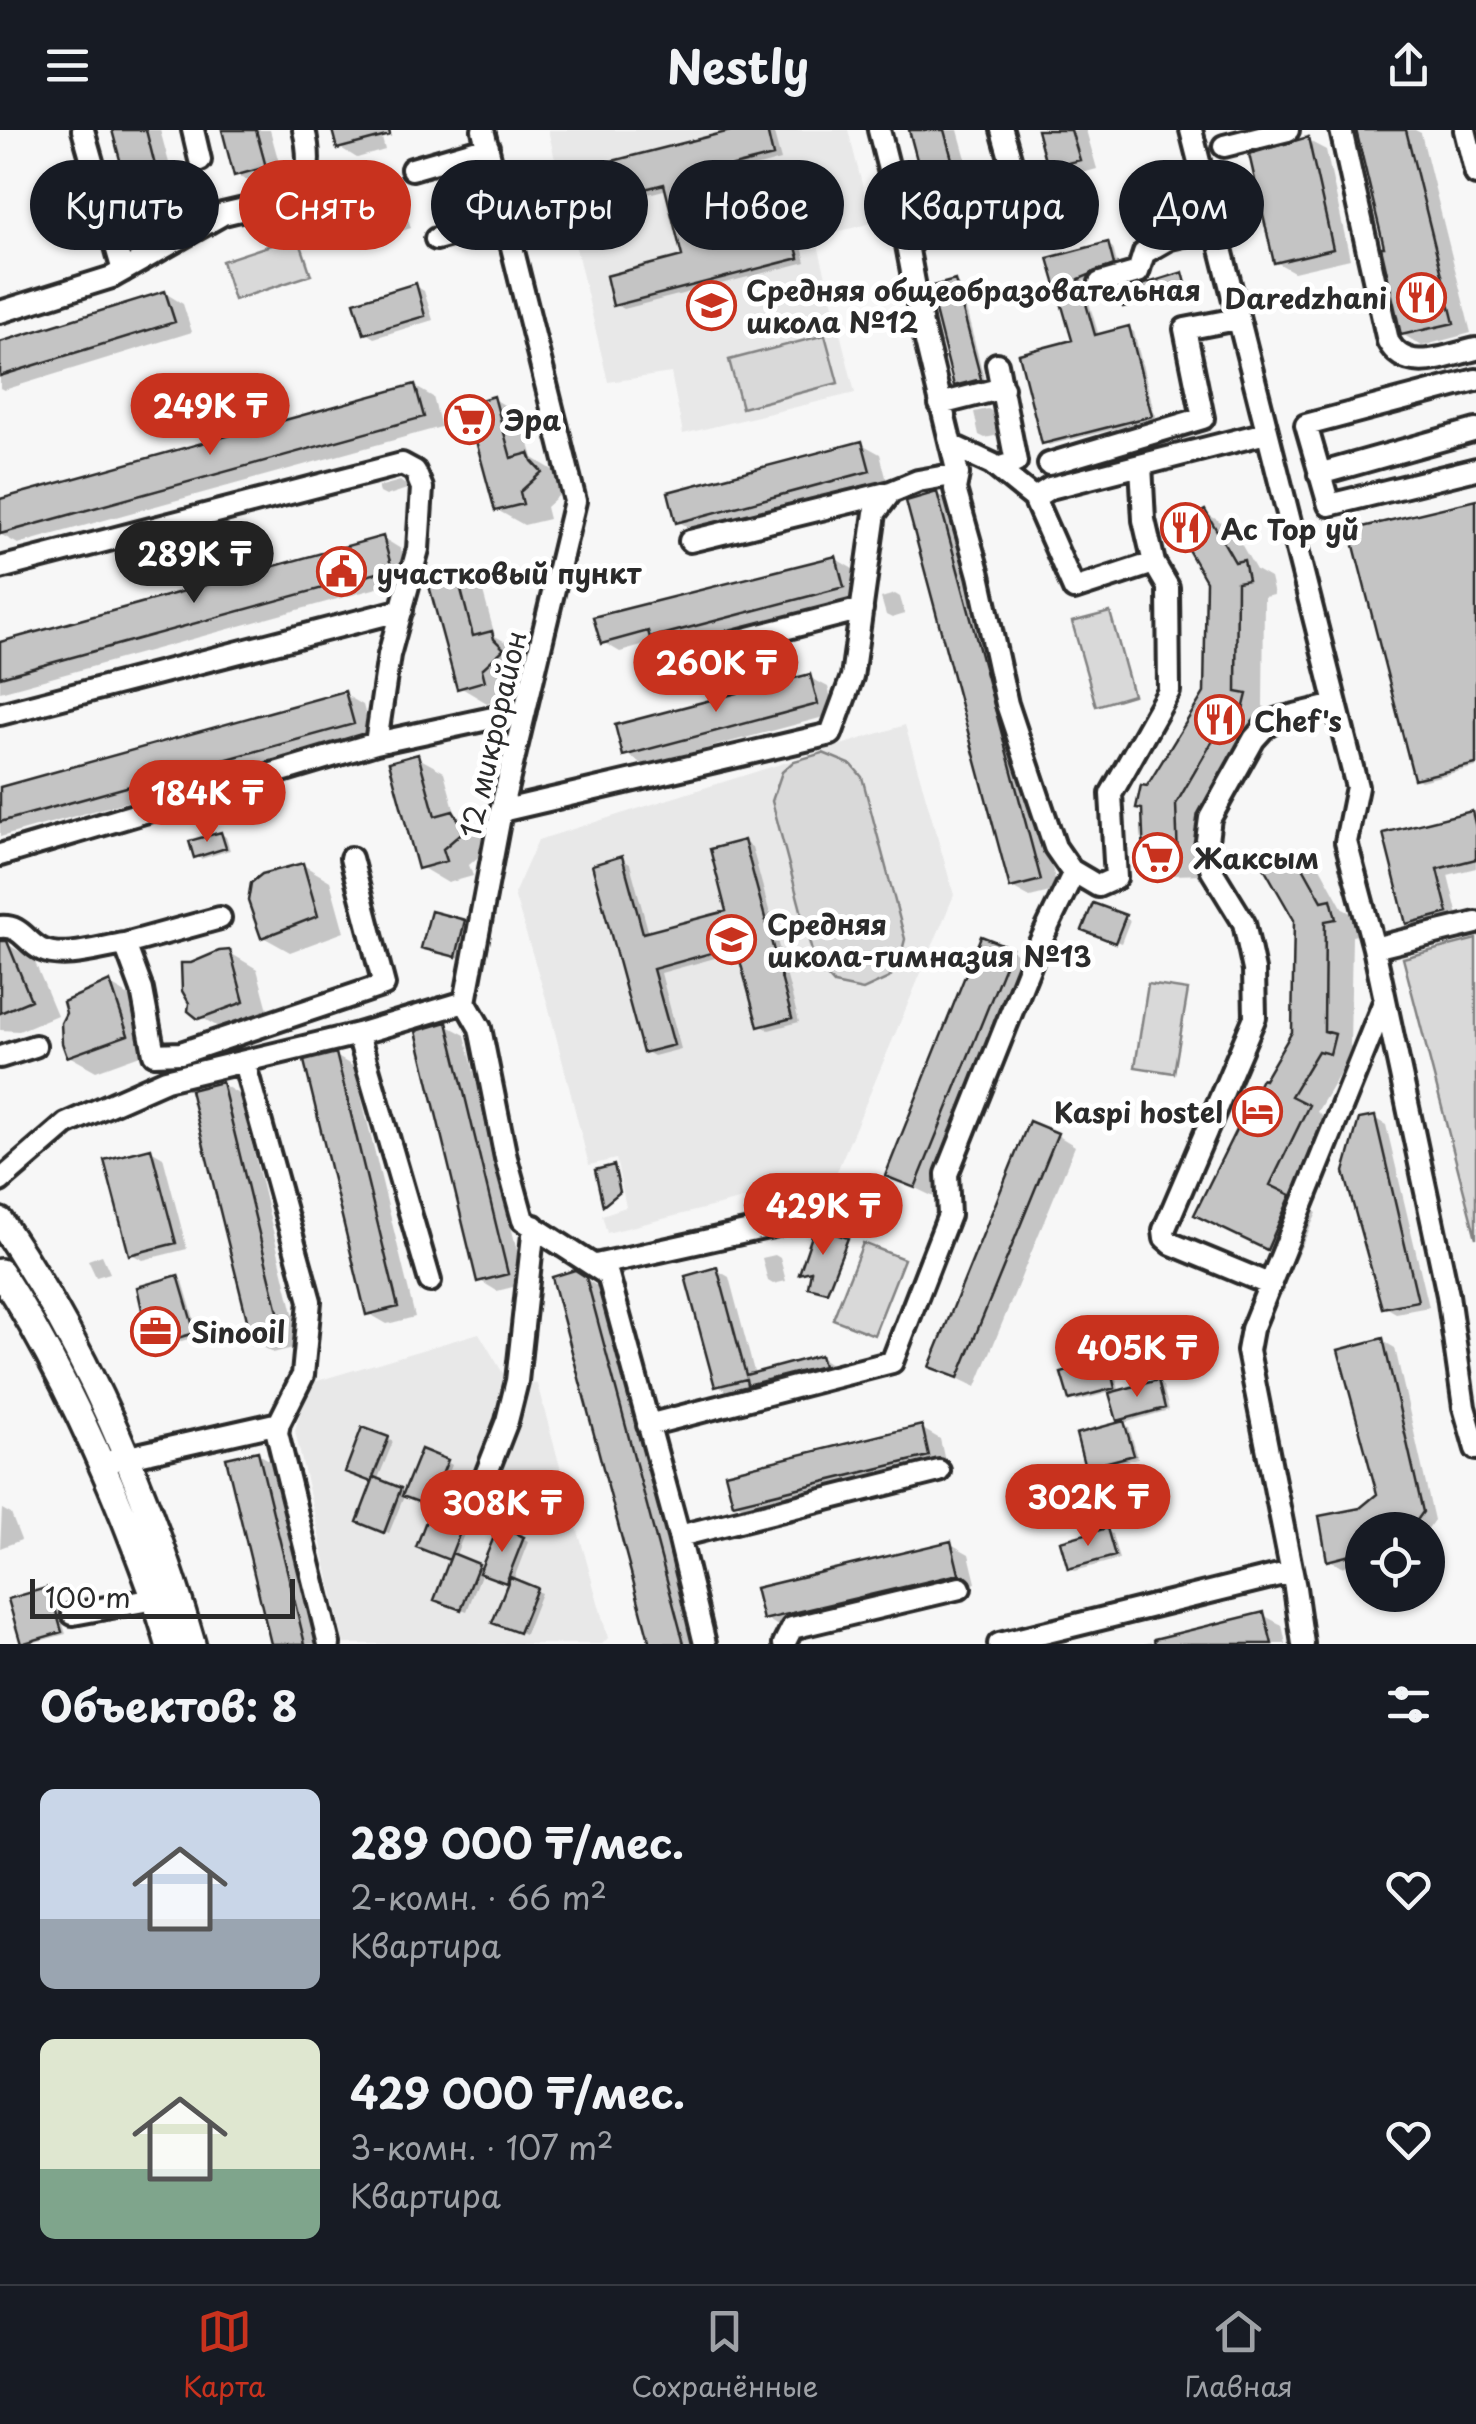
<!DOCTYPE html>
<html lang="ru">
<meta charset="utf-8">
<style>
body{margin:0;font-family:"Playpen Sans",sans-serif;background:#242831;color:#f1f3f6;height:100vh;display:flex;flex-direction:column;font-size:38px;white-space:nowrap}
*{box-sizing:border-box;margin:0}
p{font-size:32px;color:#9ea1a6}
.icon{flex:none;width:55px;height:55px;fill:none;stroke:currentColor;stroke-width:2;stroke-linecap:round;stroke-linejoin:round}
.map{position:relative;height:1514px;overflow:hidden}
.drawer{display:flex;flex-direction:column;background:#171b24;flex:1}
.drawer>*{flex:none}
.guide{position:absolute;left:30px;top:30px;width:1418px;height:90px;display:flex;gap:20px}
.buttons{position:absolute;left:1345px;top:1382px;display:grid;gap:20px}
.buttons a{display:grid;place-items:center;width:100px;height:100px;border-radius:50%;background:#171b24;box-shadow:0 2px 8px #0004;font-size:50px}
.scale{position:absolute;left:30px;bottom:25px;width:265px;box-sizing:border-box;padding-left:10px;border:5px solid #2b2b2b;border-top:0;font-size:28px;line-height:35px;white-space:nowrap;color:#2b2b2b;-webkit-text-stroke:8px #fff;paint-order:stroke}
.price{position:absolute;translate:-50% -85px;padding:0 22px;border-radius:35px;background:#c8321e;color:#fff;font-size:32px;line-height:65px;filter:drop-shadow(0 2px 5px #0008)}
.price::after{content:'';position:absolute;left:50%;top:60px;width:30px;height:22px;margin-left:-15px;background:inherit;clip-path:polygon(0 0,100% 0,50% 100%)}
.price.active{background:#222;color:#fff}
ul{padding:0;list-style:none}
li{display:flex;align-items:center;gap:30px;height:250px;padding:0 40px}
li span{display:grid;place-items:center;flex:none;width:280px;height:200px;border-radius:15px;color:#555}
li>.icon{margin-inline-start:auto}
span .icon{width:120px;height:120px;fill:#fffc;stroke-width:1}
li b{font-size:42px}
h2{display:flex;justify-content:space-between;align-items:center;height:120px;padding:0 40px;font-size:42px}
.chip{padding:0 35px;border-radius:45px;background:#171b24;box-shadow:0 2px 8px #0004;font-size:35px;line-height:90px}
.chip.active{background:#c8321e;color:#fff}
header{display:flex;justify-content:space-between;align-items:center;height:130px;padding:0 40px;background:#171b24;font-size:45px;font-weight:700}
.menu{display:flex;justify-content:space-around;align-items:center;height:140px;border-top:2px solid #363941;background:#171b24;font-size:28px;color:#9ea1a6}
.menu a{display:grid;justify-items:center;gap:5px}
.menu .active{color:#c8321e}
.map>svg:first-child{display:block}
.built{fill:#e8e8e8}
.green{fill:#d9d9d9;stroke:#828282;stroke-width:2.5}
.shadow{fill:#0003}
.building{fill:#c4c4c4;stroke:#2b2b2b;stroke-width:2.5}
.lines{fill:none;stroke-linecap:round;stroke-linejoin:round}
.minor-casing{stroke:#2b2b2b;stroke-width:28}
.major-casing{stroke:#2b2b2b;stroke-width:32}
.minor{stroke:#fff;stroke-width:20}
.major{stroke:#fff;stroke-width:25}
.labels{text-anchor:middle;dominant-baseline:central;stroke-width:10;stroke-linejoin:round;paint-order:stroke}
.poi-label{font-size:28px;font-weight:bold;fill:#2b2b2b;stroke:#fff;text-anchor:start}
.street-label{font-size:28px;fill:#2b2b2b;stroke:#fff}
</style>
<header><svg class="icon" aria-label="menu" viewBox="0 0 24 24"><path d="M4 6h16M4 12h16M4 18h16"/></svg>Nestly<svg class="icon" aria-label="share" viewBox="0 0 24 24"><path d="M12 15V3M7 8l5-5 5 5M5 13v7h14v-7"/></svg></header>
<div class="map">
<svg width="1476" height="1514" viewBox="0 0 1476 1514">
<rect width="100%" height="100%" fill="#f7f7f7"/>
<filter id="ink" filterUnits="userSpaceOnUse"><feTurbulence type="fractalNoise" baseFrequency=".01" numOctaves="2"/><feDisplacementMap in="SourceGraphic" scale="20" xChannelSelector="R" yChannelSelector="G"/><feConvolveMatrix kernelMatrix="1 2 1 2 8 2 1 2 1" color-interpolation-filters="sRGB"/></filter>
<g filter="url(#ink)">
<!-- built -->
<path class="built" d="M548,0H848L872,93L816,107L855,263L683,304L671,243L608,252Z
M905,595L954,765L835,1046L607,1103L602,1085L626,1077L616,1029L589,1035L548,875L514,764L538,710Z
M479,1203L507,1250L537,1254L608,1508L602,1514H344L295,1301L307,1254Z"/>
<!-- green -->
<path class="green" d="M298,106L311,145L234,170L222,131Z
M825,205L838,253L742,278L729,230Z
M1110,482L1133,565L1096,576L1072,492Z
M823,623L852,635L862,647L905,809L898,837L889,848L863,860L834,854L815,833L772,671L782,642L794,631Z
M1476,809V1108L1403,828Z
M1148,854L1188,860L1174,943L1135,937Z
M863,1113L904,1129L874,1205L833,1189Z"/>
<!-- shadow -->
<path class="shadow" d="M115,0H160L180,73L152,80L133,70Z
M225,0H270L283,47L255,55L236,44Z
M335,0H380L385,20L357,28L339,17Z
M744,0H773L781,30L705,50L723,118L791,100L799,105L806,132L624,179L615,174L685,128L668,59L609,74L600,69Z
M912,0H958L978,72L949,80L931,69Z
M1039,0H1086L1097,39L1068,47L1049,37Z
M1373,0H1415L1421,3L1471,203L1422,216L1404,205L1384,119L1387,118Z
M1307,10L1326,20L1350,129L1294,142L1276,132Z
M394,66L403,71L411,98L355,116L346,111Z
M1108,115L1113,118L1118,137L1083,152L1099,206L1129,199L1134,202L1156,289L1049,315L1044,312L1075,212L1051,130Z
M955,153L960,156L985,252L962,258L957,255Z
M416,156L424,161L433,190L374,208L366,203Z
M165,163L183,174L192,202L4,260L0,258V215Z
M414,256L433,267L441,297L18,414L0,404V371Z
M494,269L521,285L533,328L556,342L567,358L546,377L549,389L524,395L497,380Z
M988,279L993,282L999,305L985,308L979,305L974,282Z
M862,314L880,324L887,351L696,402L678,391Z
M400,351L410,358L386,366L380,363L378,357Z
M937,364L955,375L1058,760L1030,767L1012,757Z
M1476,372V637L1421,651L1416,648Z
M1205,383L1232,398L1256,440L1270,448L1274,465L1264,467L1263,576L1273,582L1203,690L1204,744L1174,745L1147,730L1207,564L1209,450Z
M383,408L401,419L410,449L0,562V514Z
M836,429L853,439L860,466L669,516L660,511L620,522L603,512Z
M456,447L483,462L495,506L518,519L529,536L508,555L511,566L487,573L460,557Z
M895,464L900,467L905,484L892,488L886,485L881,468Z
M809,547L828,557L835,584L644,635L626,624Z
M344,564L363,575L371,604L0,707V659Z
M417,627L444,642L456,686L480,700L491,716L469,735L473,746L448,753L421,737Z
M1471,683L1476,686V738L1448,745L1459,790L1420,799L1408,792L1386,705Z
M221,704L226,707L230,720L201,729L196,726Z
M743,712L752,717L799,892L769,900L761,895L740,821L661,843L681,919L654,926L645,921L621,729L630,734L649,804L729,782Z
M1293,722L1320,737L1343,779L1358,787L1362,804L1352,806L1350,916L1361,921L1357,937L1345,935L1317,982L1335,992L1297,1071L1317,1083L1294,1133L1225,1099L1265,953L1295,903L1297,789Z
M303,735L330,751L344,802L290,822L263,807Z
M1125,788L1130,790L1121,813L1090,802Z
M464,792L469,795L461,828L429,819Z
M7,814L34,830L57,885L19,901L0,900V817Z
M1011,820L1029,830L934,1067L888,1045Z
M230,823L257,839L270,887L227,902L199,886Z
M109,854L136,870L154,920L96,941L69,926Z
M446,895L465,905L525,1154L497,1161L479,1150Z
M336,926L354,937L415,1187L387,1194L368,1183Z
M222,954L240,965L301,1216L273,1223L255,1212Z
M1374,988L1386,995L1429,1177L1396,1183L1384,1176Z
M1057,1005L1075,1016L976,1257L932,1236Z
M151,1020L163,1027L187,1119L143,1130L131,1124Z
M816,1100L848,1111L829,1161L810,1155L814,1141L802,1143Z
M102,1125L110,1143L96,1147L88,1130Z
M775,1125L780,1128L786,1151L773,1154L768,1151L762,1128Z
M717,1140L729,1147L755,1245L820,1227L831,1234L833,1242L761,1260L753,1256L729,1262L717,1255Z
M575,1143L604,1160L698,1514H653Z
M178,1148L183,1151L199,1206L157,1218L152,1215Z
M1141,1193L1147,1196L1152,1214L1105,1227Z
M1383,1211L1395,1218L1434,1390L1427,1400H1362V1431L1341,1437L1330,1430L1362,1380L1380,1365Z
M1108,1233L1113,1236L1120,1263L1157,1253L1163,1256L1169,1280L1124,1293L1119,1290L1112,1262L1076,1271L1071,1268Z
M1124,1294L1129,1297L1138,1328L1092,1340L1087,1337Z
M921,1298L940,1309L946,1336L753,1383L735,1372Z
M388,1309L393,1312L377,1351L406,1363L447,1332L452,1335L436,1374L470,1389L455,1427L484,1439L523,1409L528,1412L513,1451L541,1463L525,1504L501,1494L510,1454L482,1442L467,1481L442,1472L453,1430L424,1419L442,1379L405,1364L389,1403L365,1394L375,1352L353,1344Z
M257,1323L276,1334L319,1514H274Z
M1092,1340L1097,1343L1105,1370L1140,1361L1145,1364L1152,1388L1107,1400L1102,1397L1095,1370L1059,1380L1054,1377Z
M2,1379L11,1384L21,1410L0,1418Z
M1107,1401L1112,1404L1119,1429L1075,1441L1070,1438Z
M951,1414L969,1424L976,1453L783,1499L765,1488Z
M49,1460L54,1463L66,1504L27,1514L23,1512Z
M1263,1485L1282,1495L1286,1514H1143Z"/>
<!-- building -->
<path class="building" d="M112,0H146L162,63L131,71Z
M222,0H256L266,37L234,46Z
M332,0H389L390,5L337,19Z
M734,0H767L773,26L698,45L716,117L791,98L799,128L613,176L606,146L682,126L664,54L598,71L589,37Z
M909,0H944L961,62L928,71Z
M1037,0H1071L1080,30L1047,38Z
M1356,0H1406L1454,193L1401,205L1381,117H1384Z
M1308,7L1333,119L1274,133L1249,24Z
M395,63L404,94L344,112L334,81Z
M1108,112L1114,135L1079,149L1095,205L1129,196L1152,286L1042,314L1019,224L1072,210L1048,128Z
M1183,142L1188,161L1123,177L1119,162Z
M955,150L981,249L954,256L929,157Z
M416,153L425,186L364,204L354,172Z
M165,161L175,192L0,246V212Z
M415,254L424,287L0,404V369Z
M494,266L511,328L529,323L532,331L542,342L520,362L523,374L495,381L466,274Z
M862,311L870,341L676,393L668,362Z
M937,362L1041,750L1010,758L906,371Z
M1476,370V634L1414,649L1350,400Z
M1205,380L1235,432L1244,430L1248,450L1237,452L1236,562L1247,564L1242,584L1230,581L1176,674L1178,730L1144,731L1142,679L1136,678L1141,655L1147,656L1204,563L1206,451L1175,397Z
M383,406L392,439L0,547V512Z
M836,426L844,457L650,508L648,501L601,514L593,487Z
M457,444L473,506L492,501L494,509L504,519L482,539L485,551L457,559L428,452Z
M810,544L818,574L623,626L615,595Z
M345,561L354,594L0,692V657Z
M418,624L435,686L453,681L465,700L443,719L447,731L418,739L389,632Z
M1472,681L1476,698V729L1437,739L1448,783L1406,794L1383,703Z
M221,702L226,718L194,728L189,711Z
M744,710L792,888L758,897L736,816L653,839L674,915L643,923L592,735L622,726L643,803L726,781L710,719Z
M1293,719L1322,771L1331,769L1336,789L1325,791L1324,901L1335,904L1330,924L1318,921L1291,966L1309,975L1270,1055L1291,1065L1267,1120L1194,1085L1261,949L1264,950L1292,902L1294,790L1263,736Z
M303,733L318,786L261,808L248,771L251,753L262,744Z
M1093,773L1126,785L1115,813L1082,800Z
M431,781L465,790L456,827L421,818Z
M981,806L1012,818L915,1058L885,1046Z
M0,811H7L31,870L0,883Z
M230,820L244,872L198,889L188,881L189,873L182,861L181,833H191L219,821Z
M110,851L128,905L67,927L62,913L61,893L66,883L63,872Z
M447,892L508,1144L477,1152L416,901Z
M336,923L398,1177L366,1185L304,931Z
M222,952L284,1206L253,1214L190,960Z
M1375,986L1418,1171L1382,1178L1344,1042L1359,989Z
M1029,991L1058,1003L958,1248L929,1237Z
M151,1018L176,1113L129,1125L104,1030Z
M614,1035L620,1062L603,1076L595,1040Z
M815,1097L848,1108L827,1162L808,1157L811,1141L799,1144Z
M717,1137L746,1245L820,1225L823,1236L747,1255L746,1249L715,1257L685,1146Z
M575,1140L586,1147L684,1514H650L552,1147Z
M178,1145L195,1203L150,1216L137,1157Z
M1142,1190L1149,1217L1102,1230L1095,1203Z
M1383,1208L1423,1382L1410,1400H1362V1422L1327,1431L1319,1386L1360,1378L1377,1364L1338,1220Z
M1108,1230L1115,1258L1069,1270L1061,1243Z
M1158,1250L1165,1278L1117,1291L1109,1263Z
M1124,1291L1134,1325L1085,1338L1076,1304Z
M922,1295L929,1326L733,1374L725,1343Z
M362,1297L389,1307L371,1352L345,1342Z
M421,1319L448,1330L429,1376L402,1366Z
M258,1321L305,1514H271L226,1328Z
M1093,1338L1100,1365L1052,1379L1044,1351Z
M374,1347L401,1358L384,1403L357,1392Z
M1141,1358L1148,1386L1100,1399L1092,1371Z
M434,1370L467,1384L449,1430L416,1417Z
M498,1397L524,1407L506,1453L479,1443Z
M1107,1398L1115,1426L1068,1439L1060,1411Z
M951,1411L959,1444L763,1490L755,1458Z
M452,1423L479,1434L461,1480L434,1470Z
M510,1447L537,1458L519,1503L492,1493Z
M49,1457L62,1502L21,1514L8,1469Z
M1264,1482L1272,1514H1155L1154,1509Z"/>
<g class="lines">
<defs>
<path id="minor" d="M83,0L123,141
M193,0L200,30
M879,0L904,99L998,74L1018,56L1002,0
M1191,0L1357,657L1346,712L1374,818
M1341,0L1388,211C1406,245 1445,226 1476,219
M1465,0L1476,44
M1224,16L1288,0
M412,39L488,17
M904,99L922,195L951,315L992,334L1034,368L1050,358L1266,303
M436,109L507,90
M1100,153L1138,142L1144,123L1170,108L1217,97
M0,182L112,147L223,84L300,66C310,44 310,23 304,0
M997,234L1016,332L997,338
M1476,250L1306,295L1329,375L1476,339
M940,274L1003,258
M951,315L958,344L955,359L979,445L1007,574L1055,717L1071,740L1098,756L1116,748L1111,664L1169,561L1168,457L1154,433L1144,390L1141,335
M1049,334L1203,288L1185,199L1237,189
M1319,344L1476,300
M1034,368L1074,459L1154,433
M690,411L891,362
M0,438L402,334L415,341L422,358L418,419L389,525L376,613L0,725
M659,531L862,479
M0,584L402,480
M376,613L525,581
M501,681L831,604L852,547L875,383L891,362L918,351L958,344
M220,788L125,814L142,860L154,924L181,923L384,855L351,728
M1476,793L1374,818L1448,1165L1464,1277L1476,1319
M0,797C22,795 25,812 42,820C65,830 102,817 125,814
M465,872L501,681L575,371L483,0
M465,872L480,898L506,1028L523,1090L608,1145L679,1406L705,1514
M358,904L430,1151
M0,927L35,916
M0,1051L66,994L166,950L358,904L465,872
M596,1135L777,1095
M1271,1155L1172,1114L1165,1108L1164,1100L1255,887L1254,840L1244,793L1212,741L1206,718L1210,688L1254,609L1264,598L1278,589L1336,575
M279,1293L277,1303L329,1514
M648,1295L892,1232L949,1085L947,1044L1035,823L1074,742
M102,1333L279,1293L303,1245L310,1171L244,932
M475,1373L507,1291L517,1251L534,1096
M679,1406L939,1341
M73,1484L166,1467
M784,1514L792,1498L960,1458
M999,1514L1291,1442
M1303,1514L1295,1458L1248,1221L1252,1199L1384,872"/>
<path id="major" d="M0,1091C88,1220 149,1364 192,1514
M0,1142C51,1221 90,1303 125,1390C141,1431 157,1471 169,1514"/>
</defs>
<!-- minor casing -->
<use href="#minor" class="minor-casing"/>
<!-- major casing -->
<use href="#major" class="major-casing"/>
<!-- minor -->
<use href="#minor" class="minor"/>
<!-- major -->
<use href="#major" class="major"/>
</g>
</g>
<!-- icons -->
<defs>
<symbol id="restaurant-ring" viewBox="-11 -11 22 22"><circle r="9.5" fill="#fff" stroke="#c8321e" stroke-width="1.5"/><path d="M-5-6h1v4h1v-4h1v4h1v-4h1v5L-1.5 .5V6h-2V.5L-5-1ZM5-6V6H3V1.5H1.5Q1.5-4 5-6Z" fill="#c8321e"/></symbol>
<symbol id="school-ring" viewBox="-11 -11 22 22"><circle r="9.5" fill="#fff" stroke="#c8321e" stroke-width="1.5"/><path d="M0-5L7-2L0 1L-7-2ZM-4 1L0 2.5L4 1V4Q0 6-4 4Z" fill="#c8321e"/></symbol>
<symbol id="supermarket-ring" viewBox="-11 -11 22 22"><circle r="9.5" fill="#fff" stroke="#c8321e" stroke-width="1.5"/><path d="M-6-5.5h2.5l.6 2H6L4.5 2H-2.5L-4.4-4H-6ZM-1.5 3.2a1.3 1.3 0 1 0 .1 0ZM3 3.2a1.3 1.3 0 1 0 .1 0Z" fill="#c8321e"/></symbol>
<symbol id="civic-ring" viewBox="-11 -11 22 22"><circle r="9.5" fill="#fff" stroke="#c8321e" stroke-width="1.5"/><path d="M-.6-6.5H3V-4.5H.6V-3L4-1V1h2V6H-6V1h2V-1L-.6-3ZM-1.2 2.5V6h2.4V2.5Z" fill="#c8321e"/></symbol>
<symbol id="hotel-ring" viewBox="-11 -11 22 22"><circle r="9.5" fill="#fff" stroke="#c8321e" stroke-width="1.5"/><path d="M-6-4.5h1.5V1H6V5H4.5V3h-9V5H-6ZM-4 0a1.8 1.8 0 1 1 3.6 0ZM.5 0V-2.5h3Q6-2.5 6 0Z" fill="#c8321e"/></symbol>
<symbol id="office-ring" viewBox="-11 -11 22 22"><circle r="9.5" fill="#fff" stroke="#c8321e" stroke-width="1.5"/><path d="M-6-3h4V-5.5h4V-3h4V5H-6ZM-1-4.5V-3h2v-1.5ZM-6 0V1H6V0Z" fill="#c8321e"/></symbol>
</defs>
<g fill-rule="evenodd">
<use href="#restaurant-ring" x="1394" y="140" width="55" height="55"/>
<use href="#school-ring" x="684" y="148" width="55" height="55"/>
<use href="#supermarket-ring" x="442" y="262" width="55" height="55"/>
<use href="#restaurant-ring" x="1158" y="370" width="55" height="55"/>
<use href="#civic-ring" x="314" y="414" width="55" height="55"/>
<use href="#restaurant-ring" x="1192" y="562" width="55" height="55"/>
<use href="#supermarket-ring" x="1130" y="700" width="55" height="55"/>
<use href="#school-ring" x="704" y="782" width="55" height="55"/>
<use href="#hotel-ring" x="1230" y="954" width="55" height="55"/>
<use href="#office-ring" x="128" y="1174" width="55" height="55"/>
</g>
<g class="labels">
<!-- poi labels -->
<g class="poi-label">
<text x="746" y="159">Средняя общеобразовательная<tspan x="746" dy="32">школа №12</tspan></text>
<text x="1387" y="167" text-anchor="end">Daredzhani</text>
<text x="505" y="289">Эра</text>
<text x="1221" y="398">Ас Тор уй</text>
<text x="377" y="442">участковый пункт</text>
<text x="1254" y="590">Chef's</text>
<text x="1193" y="727">Жаксым</text>
<text x="767" y="793">Средняя<tspan x="767" dy="32">школа-гимназия №13</tspan></text>
<text x="1223" y="981" text-anchor="end">Kaspi hostel</text>
<text x="191" y="1201">Sinooil</text>
</g>
<!-- street labels -->
<g class="street-label">
<text transform="translate(492 604) rotate(-77)">12 микрорайон</text>
</g>
</g>
</svg>
<div class="buttons">
<a><svg class="icon" aria-label="locate" viewBox="0 0 24 24"><circle cx="12" cy="12" r="6"/><path d="M12 2v4M12 18v4M2 12h4M18 12h4"/></svg></a>
</div>
<div class="scale">100 m</div>
<b class="price" style="left:210px;top:328px">249K ₸</b>
<b class="price active" style="left:194px;top:476px">289K ₸</b>
<b class="price" style="left:716px;top:585px">260K ₸</b>
<b class="price" style="left:207px;top:715px">184K ₸</b>
<b class="price" style="left:823px;top:1128px">429K ₸</b>
<b class="price" style="left:1137px;top:1270px">405K ₸</b>
<b class="price" style="left:1088px;top:1419px">302K ₸</b>
<b class="price" style="left:502px;top:1425px">308K ₸</b>
<div class="guide">
<a class="chip">Купить</a>
<a class="chip active">Снять</a>
<a class="chip">Фильтры</a>
<a class="chip">Новое</a>
<a class="chip">Квартира</a>
<a class="chip">Дом</a>
</div>
</div>
<section class="drawer">
<h2>Объектов: 8<svg class="icon" aria-label="filters" viewBox="0 0 24 24"><path d="M4 7h16M4 17h16"/><circle cx="9" cy="7" r="2"/><circle cx="15" cy="17" r="2"/></svg></h2>
<ul>
<li><span style="background:linear-gradient(#c9d6e8 65%,#9aa5b1 0)"><svg class="icon" aria-label="home" viewBox="0 0 24 24"><path d="M3 11l9-7 9 7M6 9v11h12V9"/></svg></span><div><b>289 000 ₸/мес.</b><p>2-комн. · 66 m²</p><p>Квартира</p></div><svg class="icon" aria-label="heart" viewBox="0 0 24 24"><path d="M12 20l-8-8c-3-5 5-10 8-4 3-6 11-1 8 4z"/></svg></li>
<li><span style="background:linear-gradient(#dfe7d0 65%,#7fa58c 0)"><svg class="icon" aria-label="home" viewBox="0 0 24 24"><path d="M3 11l9-7 9 7M6 9v11h12V9"/></svg></span><div><b>429 000 ₸/мес.</b><p>3-комн. · 107 m²</p><p>Квартира</p></div><svg class="icon" aria-label="heart" viewBox="0 0 24 24"><path d="M12 20l-8-8c-3-5 5-10 8-4 3-6 11-1 8 4z"/></svg></li>
</ul>
</section>
<nav class="menu">
<a class="active"><svg class="icon" aria-label="map" viewBox="0 0 24 24"><path d="M3 6l6-2 6 2 6-2v14l-6 2-6-2-6 2zM9 4v14M15 6v14"/></svg>Карта</a>
<a><svg class="icon" aria-label="saved" viewBox="0 0 24 24"><path d="M7 4h10v16l-5-4-5 4z"/></svg>Сохранённые</a>
<a><svg class="icon" aria-label="home" viewBox="0 0 24 24"><path d="M3 11l9-7 9 7M6 9v11h12V9"/></svg>Главная</a>
</nav>
